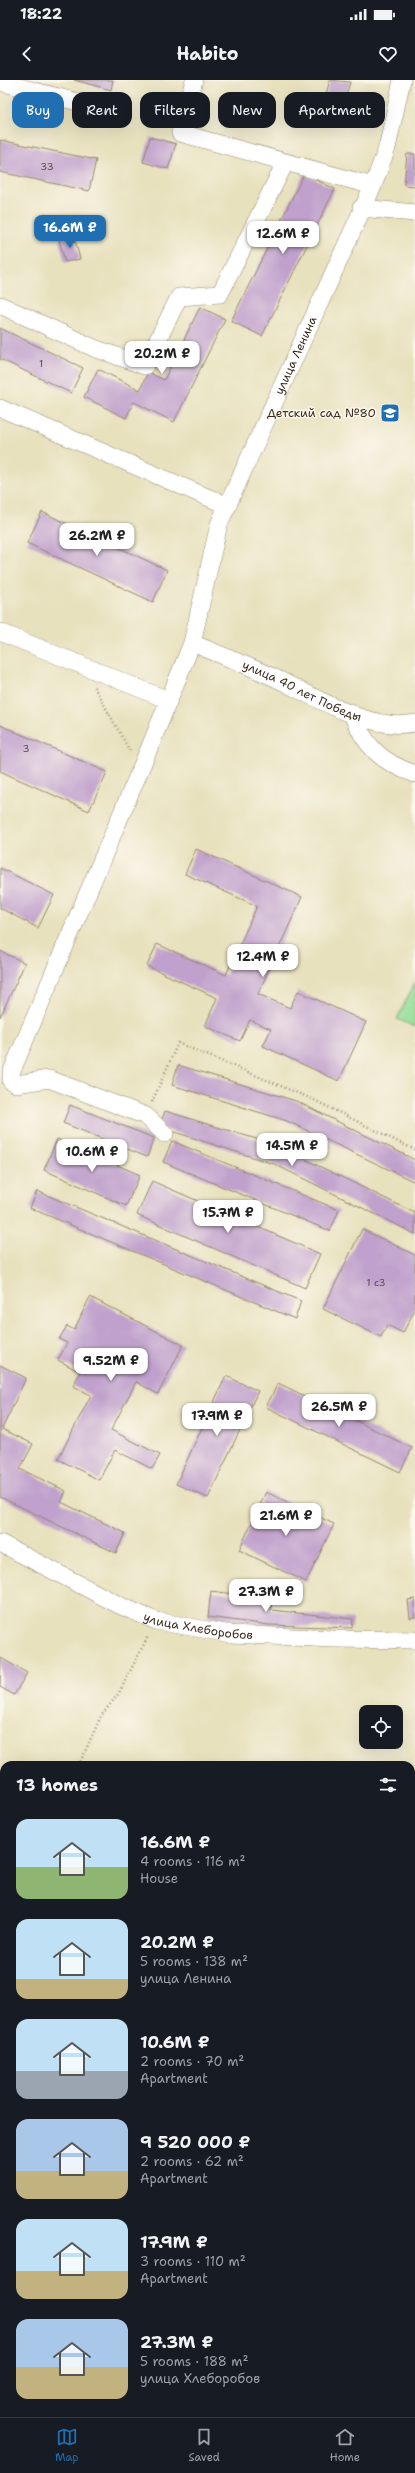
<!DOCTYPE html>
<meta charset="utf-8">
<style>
body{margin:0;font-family:"Shantell Sans",sans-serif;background:#20242c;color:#f1f3f6;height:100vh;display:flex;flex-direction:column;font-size:15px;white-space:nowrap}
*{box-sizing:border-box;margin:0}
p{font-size:13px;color:#9ea1a6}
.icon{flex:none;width:22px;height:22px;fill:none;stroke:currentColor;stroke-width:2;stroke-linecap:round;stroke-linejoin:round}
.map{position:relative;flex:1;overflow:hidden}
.side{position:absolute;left:0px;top:1681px;width:415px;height:656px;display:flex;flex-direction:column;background:#171b24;border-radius:12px 12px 0 0;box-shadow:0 4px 16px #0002}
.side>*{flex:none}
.banner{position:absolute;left:12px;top:12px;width:391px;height:36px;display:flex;gap:8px}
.controls{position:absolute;left:359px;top:1625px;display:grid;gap:8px}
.controls a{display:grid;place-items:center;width:44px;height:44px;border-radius:8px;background:#171b24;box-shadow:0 4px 16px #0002;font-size:20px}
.price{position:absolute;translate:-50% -34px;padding:0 9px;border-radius:8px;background:#fff;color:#222;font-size:13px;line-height:26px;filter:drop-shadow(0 1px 2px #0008)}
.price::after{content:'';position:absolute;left:50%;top:24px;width:12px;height:9px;margin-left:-6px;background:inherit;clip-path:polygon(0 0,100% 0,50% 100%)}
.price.active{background:#1f6fb2;color:#fff}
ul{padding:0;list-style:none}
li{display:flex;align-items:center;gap:12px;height:100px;padding:0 16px}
li span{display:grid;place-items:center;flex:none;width:112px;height:80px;border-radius:12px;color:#555}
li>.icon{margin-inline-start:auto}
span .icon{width:48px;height:48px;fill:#fffc;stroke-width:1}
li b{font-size:17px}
h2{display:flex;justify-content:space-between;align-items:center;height:48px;padding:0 16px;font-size:17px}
.chip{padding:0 14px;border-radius:12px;background:#171b24;box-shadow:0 4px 16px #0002;font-size:14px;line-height:36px}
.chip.active{background:#1f6fb2;color:#fff}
.status{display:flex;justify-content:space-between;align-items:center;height:28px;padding:0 20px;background:#171b24;direction:ltr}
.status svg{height:11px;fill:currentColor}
header{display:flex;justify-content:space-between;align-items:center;height:52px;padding:0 16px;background:#171b24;font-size:18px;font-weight:700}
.tabs{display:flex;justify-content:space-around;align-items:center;height:56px;border-top:1px solid #363941;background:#171b24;font-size:11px;color:#9ea1a6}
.tabs a{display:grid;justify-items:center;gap:2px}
.tabs .active{color:#1f6fb2}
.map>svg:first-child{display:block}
.green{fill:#95dd98;stroke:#68845b}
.building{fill:#c0a0cc}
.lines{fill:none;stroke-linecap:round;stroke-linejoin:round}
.minor-casing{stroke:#92866e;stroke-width:18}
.path{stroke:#92866e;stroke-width:2.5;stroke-dasharray:1 3;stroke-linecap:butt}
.minor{stroke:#fff;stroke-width:17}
.labels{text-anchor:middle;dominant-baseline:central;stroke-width:3;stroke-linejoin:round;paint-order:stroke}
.number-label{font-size:10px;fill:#5c484a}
.street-label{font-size:12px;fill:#3b2a1e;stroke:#fbf7ec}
.poi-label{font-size:12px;fill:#3b2a1e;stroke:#fbf7ec;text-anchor:end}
</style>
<div class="status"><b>18:22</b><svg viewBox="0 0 49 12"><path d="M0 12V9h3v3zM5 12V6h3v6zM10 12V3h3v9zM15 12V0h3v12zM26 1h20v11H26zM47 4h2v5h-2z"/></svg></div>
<header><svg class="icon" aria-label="back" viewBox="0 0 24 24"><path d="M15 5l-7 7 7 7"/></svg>Habito<svg class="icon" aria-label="heart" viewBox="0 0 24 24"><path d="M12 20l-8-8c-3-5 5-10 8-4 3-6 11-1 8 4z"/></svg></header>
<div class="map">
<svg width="415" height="2337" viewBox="0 0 415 2337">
<rect width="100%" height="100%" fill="#fbf7ec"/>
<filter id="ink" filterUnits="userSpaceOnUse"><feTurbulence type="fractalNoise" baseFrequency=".025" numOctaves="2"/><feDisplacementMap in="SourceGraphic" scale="8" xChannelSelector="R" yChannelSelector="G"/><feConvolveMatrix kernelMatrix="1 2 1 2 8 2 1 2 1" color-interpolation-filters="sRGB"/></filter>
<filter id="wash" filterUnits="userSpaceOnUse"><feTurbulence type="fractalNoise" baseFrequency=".012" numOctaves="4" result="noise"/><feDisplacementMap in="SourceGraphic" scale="16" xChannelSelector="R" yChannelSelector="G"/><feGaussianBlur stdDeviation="0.9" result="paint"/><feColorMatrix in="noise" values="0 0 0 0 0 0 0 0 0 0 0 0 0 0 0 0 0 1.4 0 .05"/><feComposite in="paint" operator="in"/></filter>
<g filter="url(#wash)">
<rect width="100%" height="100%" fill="#e8e1be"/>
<!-- green -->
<path class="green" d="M415,902V947L397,939Z"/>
<g id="blocks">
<!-- building -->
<path class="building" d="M74,0H113L111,10Z
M330,0L350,2L344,23L325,18Z
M150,57L176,64L168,89L143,82Z
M0,60L96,80L89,111L0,92Z
M407,74H415V106L404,105Z
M304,94L335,109L262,256L231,241Z
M74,156L80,179L65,182L59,160Z
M200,227L225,239L174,342L134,322L126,338L84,317L98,289L140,310L148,292L164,300Z
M0,248L83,288L71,313L0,279Z
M42,432L167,490L153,522L27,463Z
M0,645L107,692L89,731L0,691Z
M196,769L302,817L258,914L290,928L298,911L366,942L339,1001L263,966L271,949L250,940L240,961L205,946L217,918L147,886L157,864L226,895L257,826L185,794Z
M0,788L54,815L38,848L0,828Z
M0,871L25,883L0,937Z
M178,985L296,1021L405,1075L415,1080V1102L287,1041L172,1005Z
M70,1025L154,1058L147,1077L63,1043Z
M165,1031L276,1065L415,1133V1154L274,1084L159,1047Z
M57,1059L140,1095L126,1126L44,1090Z
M172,1061L339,1130L330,1151L163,1082Z
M152,1101L320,1174L305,1208L137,1135Z
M37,1111L301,1221L295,1239L30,1128Z
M362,1149L415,1175V1229L403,1253L387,1245L381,1257L323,1229Z
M90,1217L183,1265L158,1314L136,1302L111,1350L160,1375L152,1389L115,1370L99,1400L58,1379L91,1315L73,1306L80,1292L58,1280L67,1263L59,1259L67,1246L74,1250Z
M0,1285L26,1298L2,1349L33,1364L20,1389L66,1411L61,1422L125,1453L116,1473L0,1417Z
M226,1296L258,1311L208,1418L176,1404Z
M278,1303L412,1368L400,1392L266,1327Z
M266,1412L334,1444L306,1502L239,1470Z
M211,1511L272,1519L271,1530L353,1539L352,1548L269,1545L208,1537Z
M415,1519V1537L410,1538L408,1520Z
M1,1578L27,1593L14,1615L0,1607Z"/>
</g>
</g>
<g filter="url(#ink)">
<use href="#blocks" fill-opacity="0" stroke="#92866e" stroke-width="1"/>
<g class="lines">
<defs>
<g id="minor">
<path d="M194,0L180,53L373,106"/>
<path d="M0,2L97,27"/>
<path d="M361,128L415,133"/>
<path d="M0,225L94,268L145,286L179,217L220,214L285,83"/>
<path d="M0,328L228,426"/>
<path d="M0,552L168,620"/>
<path id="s1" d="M192,563C219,574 246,585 273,597C312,615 371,653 415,643"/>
<path d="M351,632C365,666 380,682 415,694"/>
<path id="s2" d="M165,1054L146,1036L49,999L16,1004L11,1001V993L149,669L192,563L219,444L373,106L387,68L402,0"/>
<path id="s3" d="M0,1463L119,1525L156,1541L231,1554L333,1559L415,1560"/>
</g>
</defs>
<!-- minor casing -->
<use href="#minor" class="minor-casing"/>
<!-- path -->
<path class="path" d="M94,607L130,671
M152,1022L178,963L312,1019L415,1070
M79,1685L101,1636L119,1613L148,1556
M0,1834H4"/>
<!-- minor -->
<use href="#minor" class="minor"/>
</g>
</g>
<!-- icons -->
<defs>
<symbol id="school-square" viewBox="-11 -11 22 22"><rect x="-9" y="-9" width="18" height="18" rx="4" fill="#1f6fb2" stroke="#fbf7ec"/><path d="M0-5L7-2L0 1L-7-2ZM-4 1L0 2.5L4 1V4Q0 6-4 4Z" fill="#fff"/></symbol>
</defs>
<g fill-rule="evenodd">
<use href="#school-square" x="379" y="322" width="22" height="22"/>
</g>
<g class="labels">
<!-- number labels -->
<g class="number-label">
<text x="47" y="86">33</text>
<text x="41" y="283">1</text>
<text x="26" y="668">3</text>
<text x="376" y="1202">1 с3</text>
</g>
<!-- street labels -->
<g class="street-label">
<text stroke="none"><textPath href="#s2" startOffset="951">улица Ленина</textPath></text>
<text stroke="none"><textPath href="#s1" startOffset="120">улица 40 лет Победы</textPath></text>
<text stroke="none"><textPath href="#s3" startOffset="217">улица Хлеборобов</textPath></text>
</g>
<!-- poi labels -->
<g class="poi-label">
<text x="376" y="333">Детский сад №80</text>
</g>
</g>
</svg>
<div class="controls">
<a><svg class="icon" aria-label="locate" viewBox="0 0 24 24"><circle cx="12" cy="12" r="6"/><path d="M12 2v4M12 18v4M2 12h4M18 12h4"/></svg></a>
</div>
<b class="price active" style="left:70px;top:169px">16.6M ₽</b>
<b class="price" style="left:283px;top:175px">12.6M ₽</b>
<b class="price" style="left:162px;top:295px">20.2M ₽</b>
<b class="price" style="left:97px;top:477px">26.2M ₽</b>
<b class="price" style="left:263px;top:898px">12.4M ₽</b>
<b class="price" style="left:292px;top:1087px">14.5M ₽</b>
<b class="price" style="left:92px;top:1093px">10.6M ₽</b>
<b class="price" style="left:228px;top:1154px">15.7M ₽</b>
<b class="price" style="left:111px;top:1302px">9.52M ₽</b>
<b class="price" style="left:339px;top:1348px">26.5M ₽</b>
<b class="price" style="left:217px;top:1357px">17.9M ₽</b>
<b class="price" style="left:286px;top:1457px">21.6M ₽</b>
<b class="price" style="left:266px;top:1533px">27.3M ₽</b>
<div class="banner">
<a class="chip active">Buy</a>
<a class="chip">Rent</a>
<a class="chip">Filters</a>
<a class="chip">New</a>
<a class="chip">Apartment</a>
</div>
<section class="side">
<h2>13 homes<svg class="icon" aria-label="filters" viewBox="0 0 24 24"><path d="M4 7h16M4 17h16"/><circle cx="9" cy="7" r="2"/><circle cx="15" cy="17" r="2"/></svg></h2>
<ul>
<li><span style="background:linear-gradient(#bfe0f5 60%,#8fb573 0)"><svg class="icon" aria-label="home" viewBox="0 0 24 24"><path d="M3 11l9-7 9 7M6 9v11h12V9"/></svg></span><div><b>16.6M ₽</b><p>4 rooms · 116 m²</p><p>House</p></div></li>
<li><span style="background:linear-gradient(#bfe0f5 75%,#c2b280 0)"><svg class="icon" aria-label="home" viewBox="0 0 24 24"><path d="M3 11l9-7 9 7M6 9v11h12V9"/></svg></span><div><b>20.2M ₽</b><p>5 rooms · 138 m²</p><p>улица Ленина</p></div></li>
<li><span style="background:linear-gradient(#bfe0f5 65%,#9aa5b1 0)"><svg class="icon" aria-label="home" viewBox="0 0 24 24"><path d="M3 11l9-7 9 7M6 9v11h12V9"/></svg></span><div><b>10.6M ₽</b><p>2 rooms · 70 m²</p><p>Apartment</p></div></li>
<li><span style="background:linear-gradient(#a9c7e8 65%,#c2b280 0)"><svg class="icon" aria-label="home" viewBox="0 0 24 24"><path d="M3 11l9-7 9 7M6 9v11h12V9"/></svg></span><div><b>9 520 000 ₽</b><p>2 rooms · 62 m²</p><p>Apartment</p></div></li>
<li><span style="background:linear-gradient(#bfe0f5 65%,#c2b280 0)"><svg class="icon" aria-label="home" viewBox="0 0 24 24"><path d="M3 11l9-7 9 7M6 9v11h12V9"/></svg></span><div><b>17.9M ₽</b><p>3 rooms · 110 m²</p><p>Apartment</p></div></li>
<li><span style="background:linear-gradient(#a9c7e8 60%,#c2b280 0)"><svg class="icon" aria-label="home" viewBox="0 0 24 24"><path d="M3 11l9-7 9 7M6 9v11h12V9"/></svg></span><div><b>27.3M ₽</b><p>5 rooms · 188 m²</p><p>улица Хлеборобов</p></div></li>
</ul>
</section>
</div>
<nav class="tabs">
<a class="active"><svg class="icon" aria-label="map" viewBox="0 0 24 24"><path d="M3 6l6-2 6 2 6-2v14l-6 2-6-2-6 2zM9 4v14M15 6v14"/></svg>Map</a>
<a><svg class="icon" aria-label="saved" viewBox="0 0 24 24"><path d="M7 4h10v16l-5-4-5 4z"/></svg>Saved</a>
<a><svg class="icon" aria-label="home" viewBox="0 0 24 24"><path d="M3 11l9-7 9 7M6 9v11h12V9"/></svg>Home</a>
</nav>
